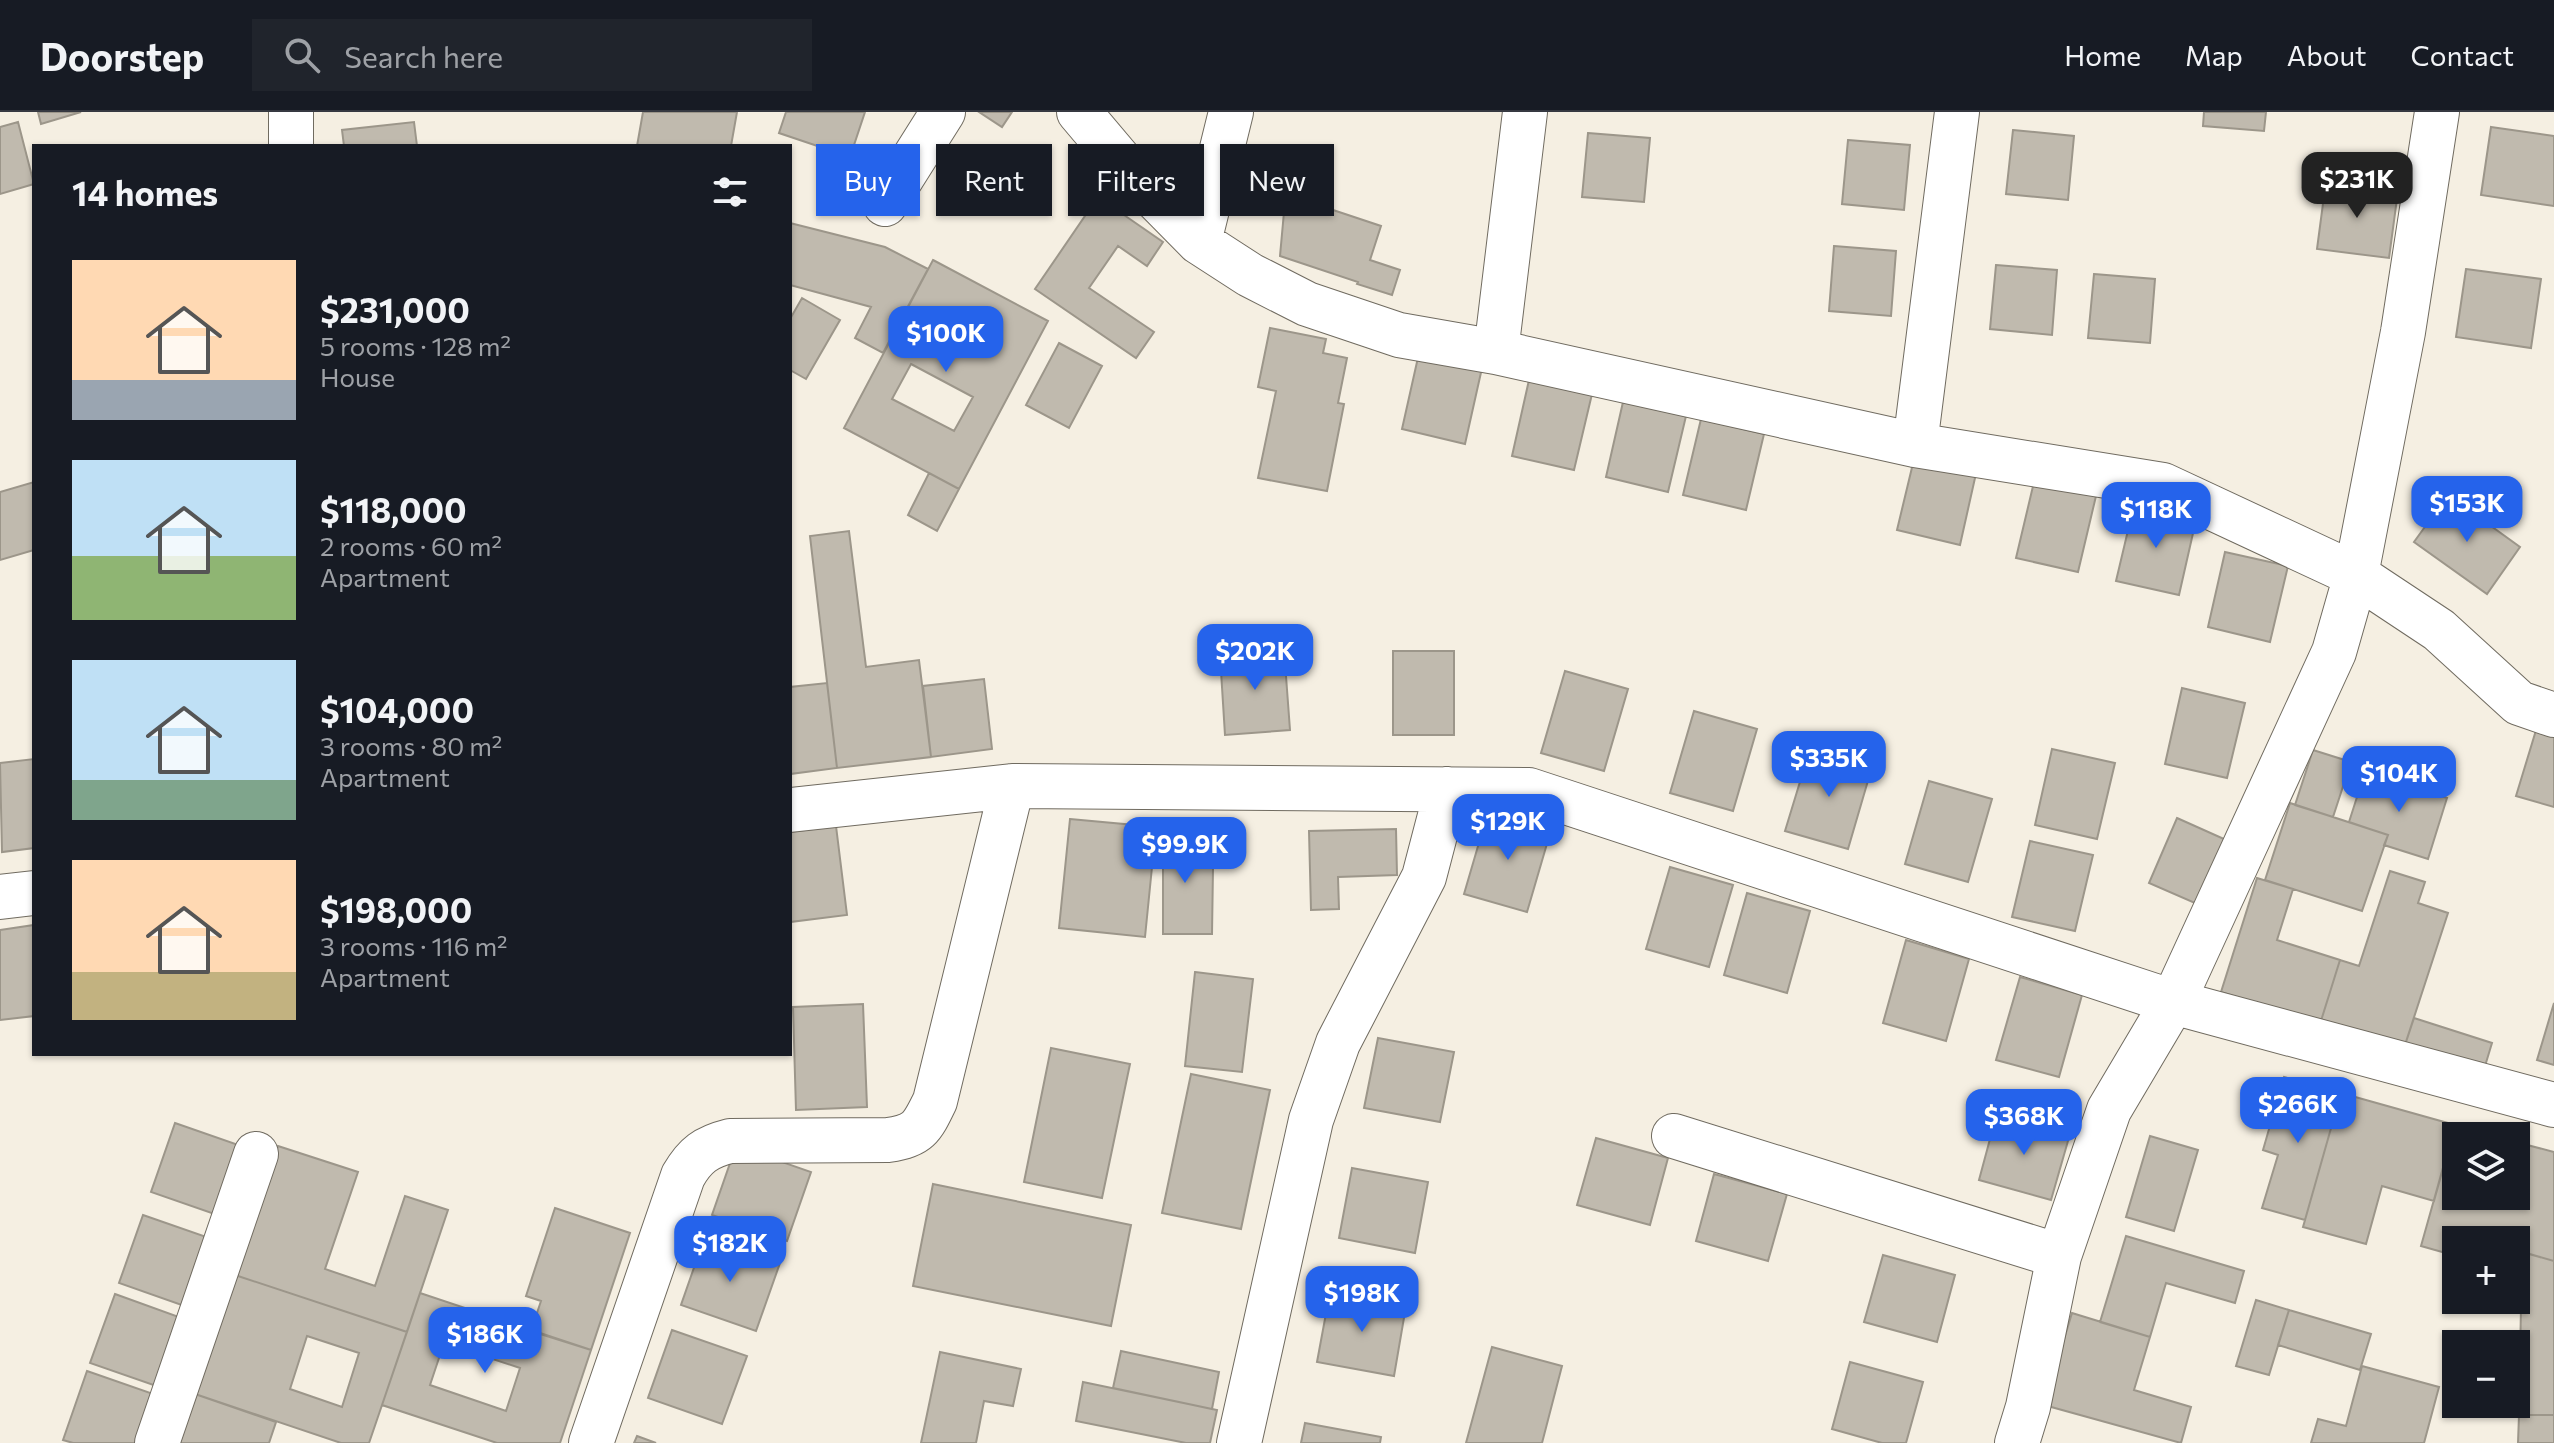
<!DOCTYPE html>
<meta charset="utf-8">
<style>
body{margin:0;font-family:Commissioner,sans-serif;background:#20242c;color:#f1f3f6;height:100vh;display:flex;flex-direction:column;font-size:30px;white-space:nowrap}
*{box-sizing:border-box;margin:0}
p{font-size:26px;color:#9ea1a6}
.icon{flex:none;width:44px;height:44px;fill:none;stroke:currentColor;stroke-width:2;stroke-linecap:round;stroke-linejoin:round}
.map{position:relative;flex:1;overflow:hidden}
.sheet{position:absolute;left:32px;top:32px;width:760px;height:912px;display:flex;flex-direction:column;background:#171b24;border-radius:0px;box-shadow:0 2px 6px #0004}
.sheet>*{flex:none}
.guide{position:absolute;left:816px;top:32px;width:760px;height:72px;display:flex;gap:16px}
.fabs{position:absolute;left:2442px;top:1010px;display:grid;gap:16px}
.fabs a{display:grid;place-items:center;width:88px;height:88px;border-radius:0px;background:#171b24;box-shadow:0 2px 6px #0004;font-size:40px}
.price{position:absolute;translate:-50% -68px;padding:0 18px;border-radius:16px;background:#2563eb;color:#fff;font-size:26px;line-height:52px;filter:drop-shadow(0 2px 4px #0008)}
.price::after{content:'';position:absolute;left:50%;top:48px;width:24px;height:18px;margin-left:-12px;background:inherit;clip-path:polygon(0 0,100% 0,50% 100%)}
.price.selected{background:#222;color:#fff}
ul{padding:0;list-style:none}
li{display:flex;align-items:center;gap:24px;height:200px;padding:0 40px}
li span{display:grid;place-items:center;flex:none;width:224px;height:160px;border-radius:0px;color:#555}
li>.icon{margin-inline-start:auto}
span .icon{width:96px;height:96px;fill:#fffc;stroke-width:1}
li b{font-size:34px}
h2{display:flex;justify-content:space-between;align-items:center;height:96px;padding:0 40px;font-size:34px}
.chip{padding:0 28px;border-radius:0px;background:#171b24;box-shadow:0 2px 6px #0004;font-size:28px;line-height:72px}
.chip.selected{background:#2563eb;color:#fff}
header{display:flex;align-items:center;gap:48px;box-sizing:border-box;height:112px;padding:0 40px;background:#171b24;border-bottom:2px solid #363941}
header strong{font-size:38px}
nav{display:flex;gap:44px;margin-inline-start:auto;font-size:28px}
.search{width:560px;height:72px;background:#20242c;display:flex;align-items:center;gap:20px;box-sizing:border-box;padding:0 28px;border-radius:0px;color:#9ea1a6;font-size:30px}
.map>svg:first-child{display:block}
.building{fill:#c0baae;stroke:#9c968a;stroke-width:2;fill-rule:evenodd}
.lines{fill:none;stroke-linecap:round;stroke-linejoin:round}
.minor-casing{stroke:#706b60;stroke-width:46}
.minor{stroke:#fff;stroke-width:44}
</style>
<header>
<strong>Doorstep</strong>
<div class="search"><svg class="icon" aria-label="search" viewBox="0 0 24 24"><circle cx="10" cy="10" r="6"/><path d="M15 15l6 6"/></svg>Search here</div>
<nav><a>Home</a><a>Map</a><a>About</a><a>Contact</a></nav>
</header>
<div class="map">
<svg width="2554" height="1331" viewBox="0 0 2554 1331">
<rect width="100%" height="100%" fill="#f5efe2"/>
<!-- building -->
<path class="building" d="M38,0H81L41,12Z
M643,0H737L731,34H637Z
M786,0H865L850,45L779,21Z
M979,0H1012L1002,15Z
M2204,0H2266L2264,19L2203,14Z
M18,10L34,72L0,82V15Z
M414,10L417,34H344L342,18Z
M2491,15L2554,24V94L2481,83Z
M2013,18L2074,24L2068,88L2006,82Z
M1588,21L1650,26L1644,90L1582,85Z
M1848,28L1910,33L1904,98L1842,92Z
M1290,34L1326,37L1321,94L1381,114L1370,148L1400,158L1392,183L1357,172L1358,170L1280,144Z
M2326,69L2398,79L2389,146L2317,137Z
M1098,85L1163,130L1147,154L1118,134L1089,176L1154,220L1136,246L1035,177Z
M790,111L885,135L928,157L883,241L855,226L871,195L790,173Z
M1834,134L1896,139L1891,204L1829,199Z
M933,148L1048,209L959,377L844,316ZM911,252L973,285L954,319L892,287Z
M1996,153L2057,158L2052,223L1990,217Z
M2466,157L2541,167L2531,236L2456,225Z
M2094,162L2155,167L2150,231L2088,226Z
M802,186L840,208L806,267L790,258V207Z
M1270,216L1326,227L1323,241L1347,246L1338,291L1344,292L1327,379L1258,366L1276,279L1258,275Z
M1059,231L1102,254L1069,316L1026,293Z
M1419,241L1482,256L1465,332L1402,317Z
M1529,268L1592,282L1574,358L1512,344Z
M1623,290L1686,304L1668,380L1606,365Z
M1701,307L1764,322L1746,398L1683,383Z
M1915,343L1977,357L1960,433L1897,418Z
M929,361L959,377L937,419L908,403Z
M34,370V438L0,448V380Z
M2034,370L2096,384L2078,460L2016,446Z
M2448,383L2520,435L2487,482L2414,430Z
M2134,393L2196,408L2179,483L2116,469Z
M849,419L866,555L919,548L931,645L837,656L810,424Z
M2225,440L2288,454L2270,530L2208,515Z
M1284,537L1290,618L1225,623L1220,543Z
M1393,539H1454V623H1393Z
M1565,559L1628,577L1604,659L1541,641Z
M984,567L992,637L931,645L923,574Z
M827,571L837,656L790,662V575Z
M2182,576L2245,591L2227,666L2165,652Z
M1694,599L1757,617L1733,699L1670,681Z
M2537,615L2554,620V695L2516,684Z
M1810,637L1872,655L1848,737L1785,719Z
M2052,637L2115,651L2097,727L2035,713Z
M2313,638L2351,650L2333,705L2295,693Z
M34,647V736L2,740L0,651Z
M2365,660L2447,686L2428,747L2384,733L2388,723L2349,710Z
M1929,669L1992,687L1968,770L1905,752Z
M2290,691L2388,723L2362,799L2265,768Z
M1488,700L1551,718L1527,800L1464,782Z
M2177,706L2233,731L2204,795L2149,771Z
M1070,707L1156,715L1145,825L1059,816Z
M1163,710H1191V756H1213L1212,822H1163Z
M836,714L847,803L790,810V720Z
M1396,717L1397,763L1338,765L1339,797L1311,798L1309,719Z
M2030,729L2093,743L2075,819L2012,805Z
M1670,755L1733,773L1709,855L1646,837Z
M2390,759L2425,770L2418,791L2448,801L2403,939L2320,912L2340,848L2359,854Z
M2257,766L2293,777L2277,828L2340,848L2320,912L2221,880Z
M1747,781L1810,799L1787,881L1724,863Z
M34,813V904L0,908V818Z
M1906,828L1969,847L1946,929L1883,911Z
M1195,860L1253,867L1242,960L1185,954Z
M2020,865L2082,883L2059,965L1996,948Z
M2554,891V953L2537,948Z
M863,892L867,995L796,998L793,895Z
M2414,906L2492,931L2482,964L2403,939Z
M1378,926L1454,940L1440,1010L1364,996Z
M1051,936L1130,952L1102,1086L1024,1070Z
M1191,962L1270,978L1241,1117L1162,1101Z
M2284,965L2341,981L2305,1108L2262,1096L2278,1043L2263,1038Z
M2341,981L2455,1013L2434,1089L2382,1074L2366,1132L2303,1115Z
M1997,1001L2070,1022L2051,1088L1979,1068Z
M175,1011L250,1037L226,1106L151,1080Z
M2455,1013L2496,1024H2456V1084H2516V1030L2554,1040V1149L2516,1138V1128H2480L2467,1124L2466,1128H2456V1144L2421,1134Z
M2150,1024L2198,1038L2174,1119L2126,1105Z
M1596,1026L1668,1046L1650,1113L1577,1093Z
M278,1034L358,1060L325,1157L375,1174L405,1084L448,1098L407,1220L235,1163Z
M736,1034L811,1060L787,1129L712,1103Z
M1352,1056L1428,1070L1415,1141L1339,1126Z
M1714,1062L1787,1082L1768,1149L1696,1129Z
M933,1072L1131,1113L1111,1214L913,1174Z
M555,1096L630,1121L591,1238L531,1219L541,1189L526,1184Z
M143,1103L218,1129L193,1197L119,1171Z
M705,1124L780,1151L756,1219L681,1193Z
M2126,1124L2244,1159L2235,1191L2166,1171L2150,1225L2100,1210Z
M2522,1140L2554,1149V1303H2519Z
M1883,1143L1955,1163L1937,1230L1864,1210Z
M235,1163L407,1220L369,1331H341L195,1282ZM307,1224L359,1241L342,1295L290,1277Z
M1330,1180L1406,1194L1394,1264L1317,1250Z
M420,1181L591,1238L560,1331H497L382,1293ZM444,1231L520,1256L506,1299L430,1273Z
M115,1182L190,1209L165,1277L90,1251Z
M2256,1188L2289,1198L2269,1263L2236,1254Z
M2289,1198L2371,1222L2360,1258L2278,1233Z
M2072,1201L2150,1225L2134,1278L2191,1295L2181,1331L2044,1293Z
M672,1218L747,1244L722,1312L648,1286Z
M1492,1235L1562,1254L1542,1331H1466Z
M1121,1239L1219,1260L1212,1297L1113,1276Z
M940,1240L1021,1257L1013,1294L984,1289L976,1331H921Z
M1850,1250L1923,1270L1906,1331H1882L1832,1317Z
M2362,1254L2439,1275L2424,1331H2311L2318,1307L2346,1314Z
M87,1259L162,1285L146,1331H73L63,1328Z
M1083,1270L1217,1298L1210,1331H1186L1076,1309Z
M195,1282L276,1310L269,1331H179Z
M2519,1303H2554V1331H2518Z
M1305,1311L1381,1325L1380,1331H1301Z
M637,1324L656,1331H634Z"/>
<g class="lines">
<defs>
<path id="minor" d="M1079,0L1128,58L1199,130L1250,163L1307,192L1399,223L1496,240L1915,333L2163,373L2356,463L2439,518L2519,591L2554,603
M291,34V0
M885,92L943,0
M1199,130L1231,0
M1496,240L1525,0
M1915,333L1957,0
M790,698L1012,674L1529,678L2173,890L2554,993
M0,785L34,781
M1674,1024L2059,1144
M157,1331L256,1042
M591,1331L683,1064C695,1043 706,1035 730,1029L888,1028C918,1024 922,1016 935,989L1012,674
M1239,1331L1311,1008L1338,931L1424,765L1447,677
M2017,1331L2028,1295L2059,1144L2109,998L2173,890L2334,540L2356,463L2403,220L2437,0"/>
</defs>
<!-- minor casing -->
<use href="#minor" class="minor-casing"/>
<!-- minor -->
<use href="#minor" class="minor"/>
</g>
</svg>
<div class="fabs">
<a><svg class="icon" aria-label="layers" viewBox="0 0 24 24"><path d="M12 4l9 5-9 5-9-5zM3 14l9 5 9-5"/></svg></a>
<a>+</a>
<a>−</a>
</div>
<b class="price selected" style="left:2357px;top:108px">$231K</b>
<b class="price" style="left:946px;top:262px">$100K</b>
<b class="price" style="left:2467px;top:432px">$153K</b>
<b class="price" style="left:2156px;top:438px">$118K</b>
<b class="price" style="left:1255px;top:580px">$202K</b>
<b class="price" style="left:1829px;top:687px">$335K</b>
<b class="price" style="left:2399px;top:702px">$104K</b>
<b class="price" style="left:1508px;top:750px">$129K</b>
<b class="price" style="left:1185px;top:773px">$99.9K</b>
<b class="price" style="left:2298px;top:1033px">$266K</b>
<b class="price" style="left:2024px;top:1045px">$368K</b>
<b class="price" style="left:730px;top:1172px">$182K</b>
<b class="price" style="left:1362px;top:1222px">$198K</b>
<b class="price" style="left:485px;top:1263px">$186K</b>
<div class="guide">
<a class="chip selected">Buy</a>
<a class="chip">Rent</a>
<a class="chip">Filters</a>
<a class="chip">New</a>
</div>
<section class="sheet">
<h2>14 homes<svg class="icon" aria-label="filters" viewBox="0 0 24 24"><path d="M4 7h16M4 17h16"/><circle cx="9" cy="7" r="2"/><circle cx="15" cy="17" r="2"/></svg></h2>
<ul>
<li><span style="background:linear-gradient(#ffd9b3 75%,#9aa5b1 0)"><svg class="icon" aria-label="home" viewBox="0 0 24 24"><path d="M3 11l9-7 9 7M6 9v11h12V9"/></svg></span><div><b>$231,000</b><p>5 rooms · 128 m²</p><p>House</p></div></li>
<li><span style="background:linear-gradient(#bfe0f5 60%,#8fb573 0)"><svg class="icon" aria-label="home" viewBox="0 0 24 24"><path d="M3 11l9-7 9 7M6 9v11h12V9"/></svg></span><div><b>$118,000</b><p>2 rooms · 60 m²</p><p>Apartment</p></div></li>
<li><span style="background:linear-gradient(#bfe0f5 75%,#7fa58c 0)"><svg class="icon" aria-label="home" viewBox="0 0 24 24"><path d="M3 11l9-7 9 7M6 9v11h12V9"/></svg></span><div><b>$104,000</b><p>3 rooms · 80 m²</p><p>Apartment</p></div></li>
<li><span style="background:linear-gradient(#ffd9b3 70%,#c2b280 0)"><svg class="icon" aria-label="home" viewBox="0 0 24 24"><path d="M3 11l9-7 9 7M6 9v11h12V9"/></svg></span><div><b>$198,000</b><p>3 rooms · 116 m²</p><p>Apartment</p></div></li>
</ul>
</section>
</div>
